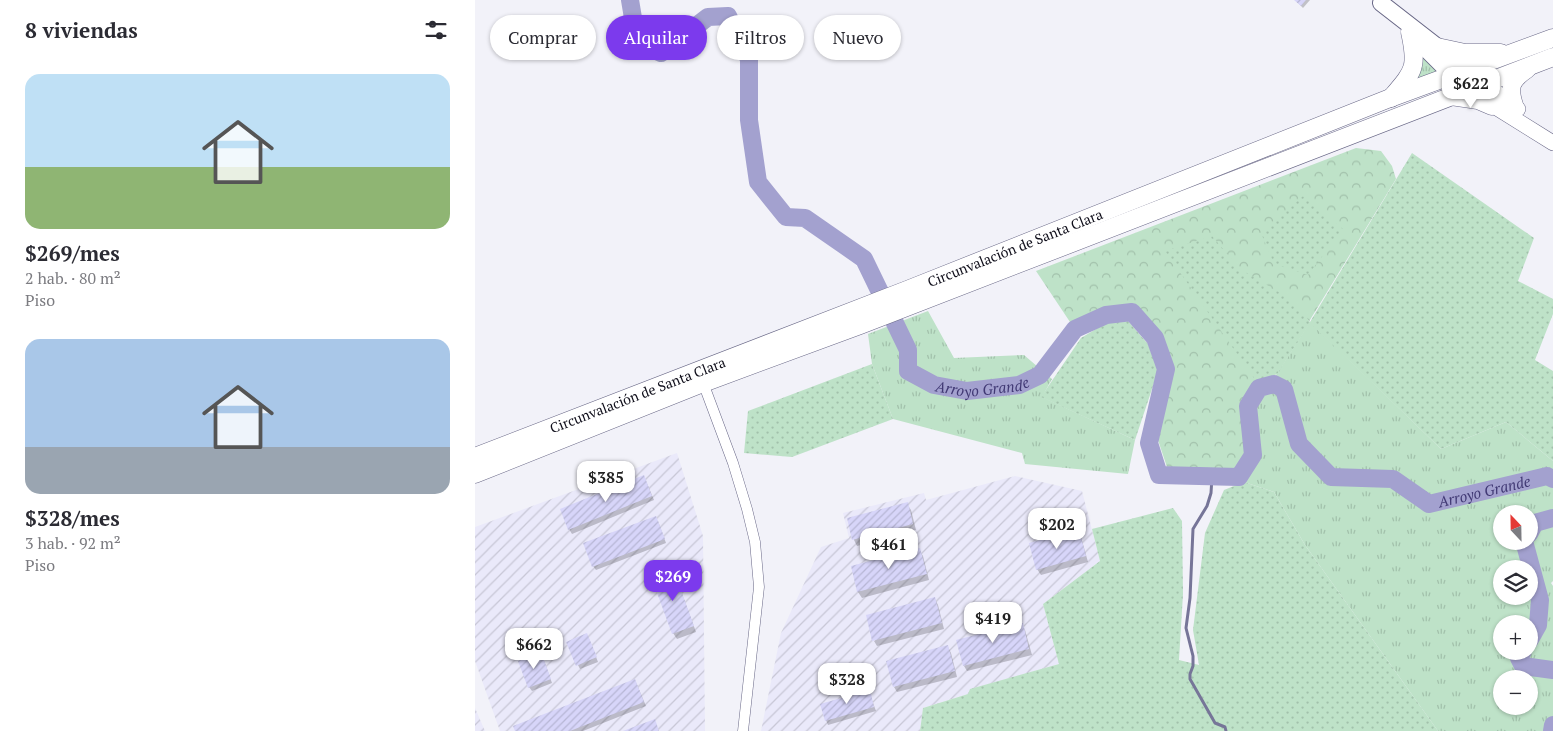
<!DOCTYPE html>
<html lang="es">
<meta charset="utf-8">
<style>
body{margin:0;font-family:"PT Serif",serif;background:#f2f2f3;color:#2b2b33;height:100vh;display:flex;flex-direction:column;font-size:19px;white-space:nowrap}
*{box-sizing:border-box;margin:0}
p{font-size:16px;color:#7c7c81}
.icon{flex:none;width:28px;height:28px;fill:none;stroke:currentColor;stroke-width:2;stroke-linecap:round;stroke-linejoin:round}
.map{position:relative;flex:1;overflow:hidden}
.details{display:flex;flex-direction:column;background:#fff;width:475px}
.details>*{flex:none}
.top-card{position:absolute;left:15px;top:15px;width:475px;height:45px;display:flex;gap:10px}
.needle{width:32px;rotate:338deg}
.buttons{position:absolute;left:1018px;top:505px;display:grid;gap:10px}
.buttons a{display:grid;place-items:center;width:45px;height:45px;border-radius:50%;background:#fff;box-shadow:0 1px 4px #0004;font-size:25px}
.price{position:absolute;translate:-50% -42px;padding:0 11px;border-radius:10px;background:#fff;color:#222;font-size:16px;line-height:32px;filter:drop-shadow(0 1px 2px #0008)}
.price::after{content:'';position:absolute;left:50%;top:30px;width:15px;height:11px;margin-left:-8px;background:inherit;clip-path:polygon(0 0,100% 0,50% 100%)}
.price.current{background:#7c3aed;color:#fff}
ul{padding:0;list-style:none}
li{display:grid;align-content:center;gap:10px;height:265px;padding:0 25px}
li span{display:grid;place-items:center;height:155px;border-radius:15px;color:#555}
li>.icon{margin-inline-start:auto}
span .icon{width:90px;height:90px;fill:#fffc;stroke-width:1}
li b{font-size:21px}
h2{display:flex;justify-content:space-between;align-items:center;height:60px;padding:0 25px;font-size:21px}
.chip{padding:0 18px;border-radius:22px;background:#fff;box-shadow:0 1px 4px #0004;font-size:18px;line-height:45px}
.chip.current{background:#7c3aed;color:#fff}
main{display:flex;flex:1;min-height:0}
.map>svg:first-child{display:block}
.industrial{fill:url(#industrial-furrows)}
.grass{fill:url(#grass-tufts);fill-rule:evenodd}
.forest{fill:url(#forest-crowns)}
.garden{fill:url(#garden-dots)}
.shadow{fill:#0003}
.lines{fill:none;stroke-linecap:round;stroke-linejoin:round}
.stream{stroke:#767598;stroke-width:3}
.river{stroke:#a3a1cf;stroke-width:18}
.building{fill:url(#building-hatch)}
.minor-casing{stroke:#686786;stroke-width:11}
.secondary-casing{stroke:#686786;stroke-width:16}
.primary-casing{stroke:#686786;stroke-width:18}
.trunk-casing{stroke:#686786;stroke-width:19}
.minor{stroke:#fff;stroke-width:10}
.secondary{stroke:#fff;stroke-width:15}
.primary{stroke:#fff;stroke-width:16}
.trunk{stroke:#fff;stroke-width:18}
.labels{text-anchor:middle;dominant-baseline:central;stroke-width:4;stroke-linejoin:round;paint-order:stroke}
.street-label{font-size:14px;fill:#0e0d19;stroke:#fff}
.water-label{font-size:15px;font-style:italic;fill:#413974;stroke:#fff}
</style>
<main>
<section class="details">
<h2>8 viviendas<svg class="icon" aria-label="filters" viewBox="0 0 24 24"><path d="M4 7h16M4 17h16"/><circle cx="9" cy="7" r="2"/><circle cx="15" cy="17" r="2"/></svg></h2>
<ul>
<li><span style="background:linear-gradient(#bfe0f5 60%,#8fb573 0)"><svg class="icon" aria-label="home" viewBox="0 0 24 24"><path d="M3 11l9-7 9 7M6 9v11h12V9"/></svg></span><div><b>$269/mes</b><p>2 hab. · 80 m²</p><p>Piso</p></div></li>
<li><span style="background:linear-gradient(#a9c7e8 70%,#9aa5b1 0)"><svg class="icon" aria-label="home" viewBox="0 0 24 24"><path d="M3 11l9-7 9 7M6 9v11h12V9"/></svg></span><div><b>$328/mes</b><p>3 hab. · 92 m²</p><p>Piso</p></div></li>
</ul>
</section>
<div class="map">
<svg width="1078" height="731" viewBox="0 0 1078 731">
<defs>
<pattern id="industrial-furrows" width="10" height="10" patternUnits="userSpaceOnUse" patternTransform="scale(1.25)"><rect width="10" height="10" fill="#eae9fa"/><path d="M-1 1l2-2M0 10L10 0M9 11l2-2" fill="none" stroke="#c8c7d6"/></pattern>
<pattern id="grass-tufts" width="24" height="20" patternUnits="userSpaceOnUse" patternTransform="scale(1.25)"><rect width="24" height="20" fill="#bee2c8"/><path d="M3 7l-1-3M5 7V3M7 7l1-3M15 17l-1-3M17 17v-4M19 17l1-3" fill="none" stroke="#a2c1ab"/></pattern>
<pattern id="forest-crowns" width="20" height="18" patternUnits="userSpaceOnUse" patternTransform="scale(1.25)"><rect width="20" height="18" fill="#bee2c8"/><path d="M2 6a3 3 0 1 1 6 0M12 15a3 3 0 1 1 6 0" fill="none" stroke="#a2c1ab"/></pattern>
<pattern id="garden-dots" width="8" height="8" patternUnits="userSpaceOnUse" patternTransform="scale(1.25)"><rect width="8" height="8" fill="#bee2c8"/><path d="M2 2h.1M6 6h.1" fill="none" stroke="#a2c1ab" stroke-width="1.8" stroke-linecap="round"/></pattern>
<pattern id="building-hatch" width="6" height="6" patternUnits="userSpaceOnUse" patternTransform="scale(1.25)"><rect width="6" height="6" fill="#d7d5f9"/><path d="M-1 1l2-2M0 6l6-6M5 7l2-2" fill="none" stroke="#b7b6d5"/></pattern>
</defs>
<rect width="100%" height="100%" fill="#f2f2f9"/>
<!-- industrial -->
<path class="industrial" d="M202,453L228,536L230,731H25L0,661V527Z
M540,476L607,491L625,561L568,604L584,664L496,689L493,694L448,708L445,731H286L306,633L346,547L374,538L368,513L449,493L451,500Z
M0,708L10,731H0Z"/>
<!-- grass -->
<path class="grass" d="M947,55L965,75L933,87Z
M453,311L479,358L549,355L577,379L567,397L660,440L653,474L550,464L547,453L418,419L397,364L393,334Z
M835,322L966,449L1031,422L1078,461V581L1076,583L1078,586V731H963L830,545L799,492L769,482L785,447L780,408ZM1026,514H1054V541H1026ZM1026,569H1054V596H1026ZM1026,624H1054V651H1026ZM1026,679H1054V706H1026Z"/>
<!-- forest -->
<path class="forest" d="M881,148L906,151L917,166L921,179L802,374L781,381L769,402L771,453L759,471L693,470L683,440L698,371L685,337L661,307L627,310L597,325L561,271Z"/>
<!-- garden -->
<path class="garden" d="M937,153L1059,238L1043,281L1078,299V314L1060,360L1078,371V461L1031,422L966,449L835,323L802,374L781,381L690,251L737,236L765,269L819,301L835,322Z
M828,196L868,229L833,275L799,264L786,233Z
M653,321L673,344L683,371L660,440L566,397L606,338L631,323Z
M397,364L418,419L317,457L269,453L273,411Z
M769,482L799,492L830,545L963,731H445L448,708L493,694L495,689L584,664L568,604L625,561L617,529L698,508L707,521L708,594L704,660L724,665L718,630L730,533L749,490Z"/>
<!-- shadow -->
<path class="shadow" d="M820,0H835L828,8Z
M171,481L179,500L97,534L94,529Z
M432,504L436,510L441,530L382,546L379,540L373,519Z
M183,521L191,543L121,570L118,566Z
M603,532L606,537L613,562L566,575L562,569Z
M444,550L448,556L454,580L387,598L383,592L377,567Z
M201,578L221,632L202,639L198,633Z
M460,599L463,605L469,629L402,646L399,641Z
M547,625L550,630L557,655L492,671L489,666Z
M114,639L123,662L105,669L103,665Z
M473,647L476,653L482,677L422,692L419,687Z
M68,658L77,683L57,691L54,687Z
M160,680L171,706L108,731H41Z
M394,692L401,711L353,725L351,720Z"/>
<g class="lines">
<!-- stream -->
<path class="stream" d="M737,477L736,493L732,506L718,529L715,598L711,628L718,656V666L715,674V679L740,723L750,727L751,731"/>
<!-- river -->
<g class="river">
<path id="s1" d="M155,0L162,42L186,53L233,17L253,16L274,59V120L283,182L311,217L330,218L389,259L433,350V371L459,385L492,391L544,385L565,375L600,329L631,315L657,312L680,338L691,369L674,443L684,475L764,477L778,455L773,406L784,388L799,384L809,389L824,444L856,477L918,479L954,504L1072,476L1078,479"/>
<path d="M1054,534L1060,523L1078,518"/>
<path d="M1049,541L1065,600L1063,625L1054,641"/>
<path d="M1048,651L1044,658L1048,666L1078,670"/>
<path d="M1077,731L1078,725"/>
</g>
</g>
<!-- building -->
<path class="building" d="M819,0H831L826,6Z
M169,475L177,496L93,530L85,509Z
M433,502L438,524L377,540L372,518Z
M181,516L190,539L117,567L108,543Z
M604,530L611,556L561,570L554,543Z
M445,548L452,574L382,592L376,566Z
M199,571L219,626L197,634L177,579Z
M460,597L467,623L397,641L391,615Z
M548,623L554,649L488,666L481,640Z
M112,633L122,657L101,666L91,642Z
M473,645L480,671L418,687L411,661Z
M66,652L76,679L53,688L43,661Z
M160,679L169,702L95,731H40L38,726Z
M395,690L399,707L350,721L345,704Z
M180,719L184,731H148Z"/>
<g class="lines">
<defs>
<path id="minor" d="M227,380L258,463L272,509L280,542L284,587L268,731"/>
<path id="secondary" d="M1009,83L1043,109
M1009,100L1078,143"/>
<path id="primary" d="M906,3L1009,83
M950,48L971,69L993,89"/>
<g id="trunk">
<path d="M962,47L990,53H1026"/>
<path d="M976,96L1003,100L1017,106"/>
<path d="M916,98C939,71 943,68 935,32"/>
<path d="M1039,105C1033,86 1036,80 1052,69"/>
<path id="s2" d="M0,457L432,290L915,98L1078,38"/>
<path d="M0,474L228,383L385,325L1078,57"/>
</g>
</defs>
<!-- minor casing -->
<use href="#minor" class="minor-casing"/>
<!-- secondary casing -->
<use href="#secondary" class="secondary-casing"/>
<!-- primary casing -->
<use href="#primary" class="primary-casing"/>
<!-- trunk casing -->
<use href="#trunk" class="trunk-casing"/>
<!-- minor -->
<use href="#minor" class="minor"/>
<!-- secondary -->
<use href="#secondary" class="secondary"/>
<!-- primary -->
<use href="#primary" class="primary"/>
<!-- trunk -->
<use href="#trunk" class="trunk"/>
</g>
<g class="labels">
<!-- street labels -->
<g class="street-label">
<text stroke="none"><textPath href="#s2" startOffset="579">Circunvalación de Santa Clara</textPath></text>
<text stroke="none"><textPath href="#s2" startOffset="174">Circunvalación de Santa Clara</textPath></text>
</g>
<!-- water labels -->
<g class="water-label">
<text stroke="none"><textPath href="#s1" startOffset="656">Arroyo Grande</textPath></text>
<text stroke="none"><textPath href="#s1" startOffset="1480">Arroyo Grande</textPath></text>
</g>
</g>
</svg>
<div class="buttons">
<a><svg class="needle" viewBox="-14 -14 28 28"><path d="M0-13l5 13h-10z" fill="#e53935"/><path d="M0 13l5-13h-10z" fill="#7c7c81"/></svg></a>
<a><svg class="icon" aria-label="layers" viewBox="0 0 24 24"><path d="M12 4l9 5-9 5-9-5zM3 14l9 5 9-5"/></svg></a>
<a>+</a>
<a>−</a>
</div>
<b class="price" style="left:996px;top:109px">$622</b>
<b class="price" style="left:131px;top:503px">$385</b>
<b class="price" style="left:582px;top:550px">$202</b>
<b class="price" style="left:414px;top:570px">$461</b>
<b class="price current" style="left:198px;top:602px">$269</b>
<b class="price" style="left:518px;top:644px">$419</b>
<b class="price" style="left:59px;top:670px">$662</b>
<b class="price" style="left:372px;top:705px">$328</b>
<div class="top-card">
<a class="chip">Comprar</a>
<a class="chip current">Alquilar</a>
<a class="chip">Filtros</a>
<a class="chip">Nuevo</a>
</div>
</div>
</main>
